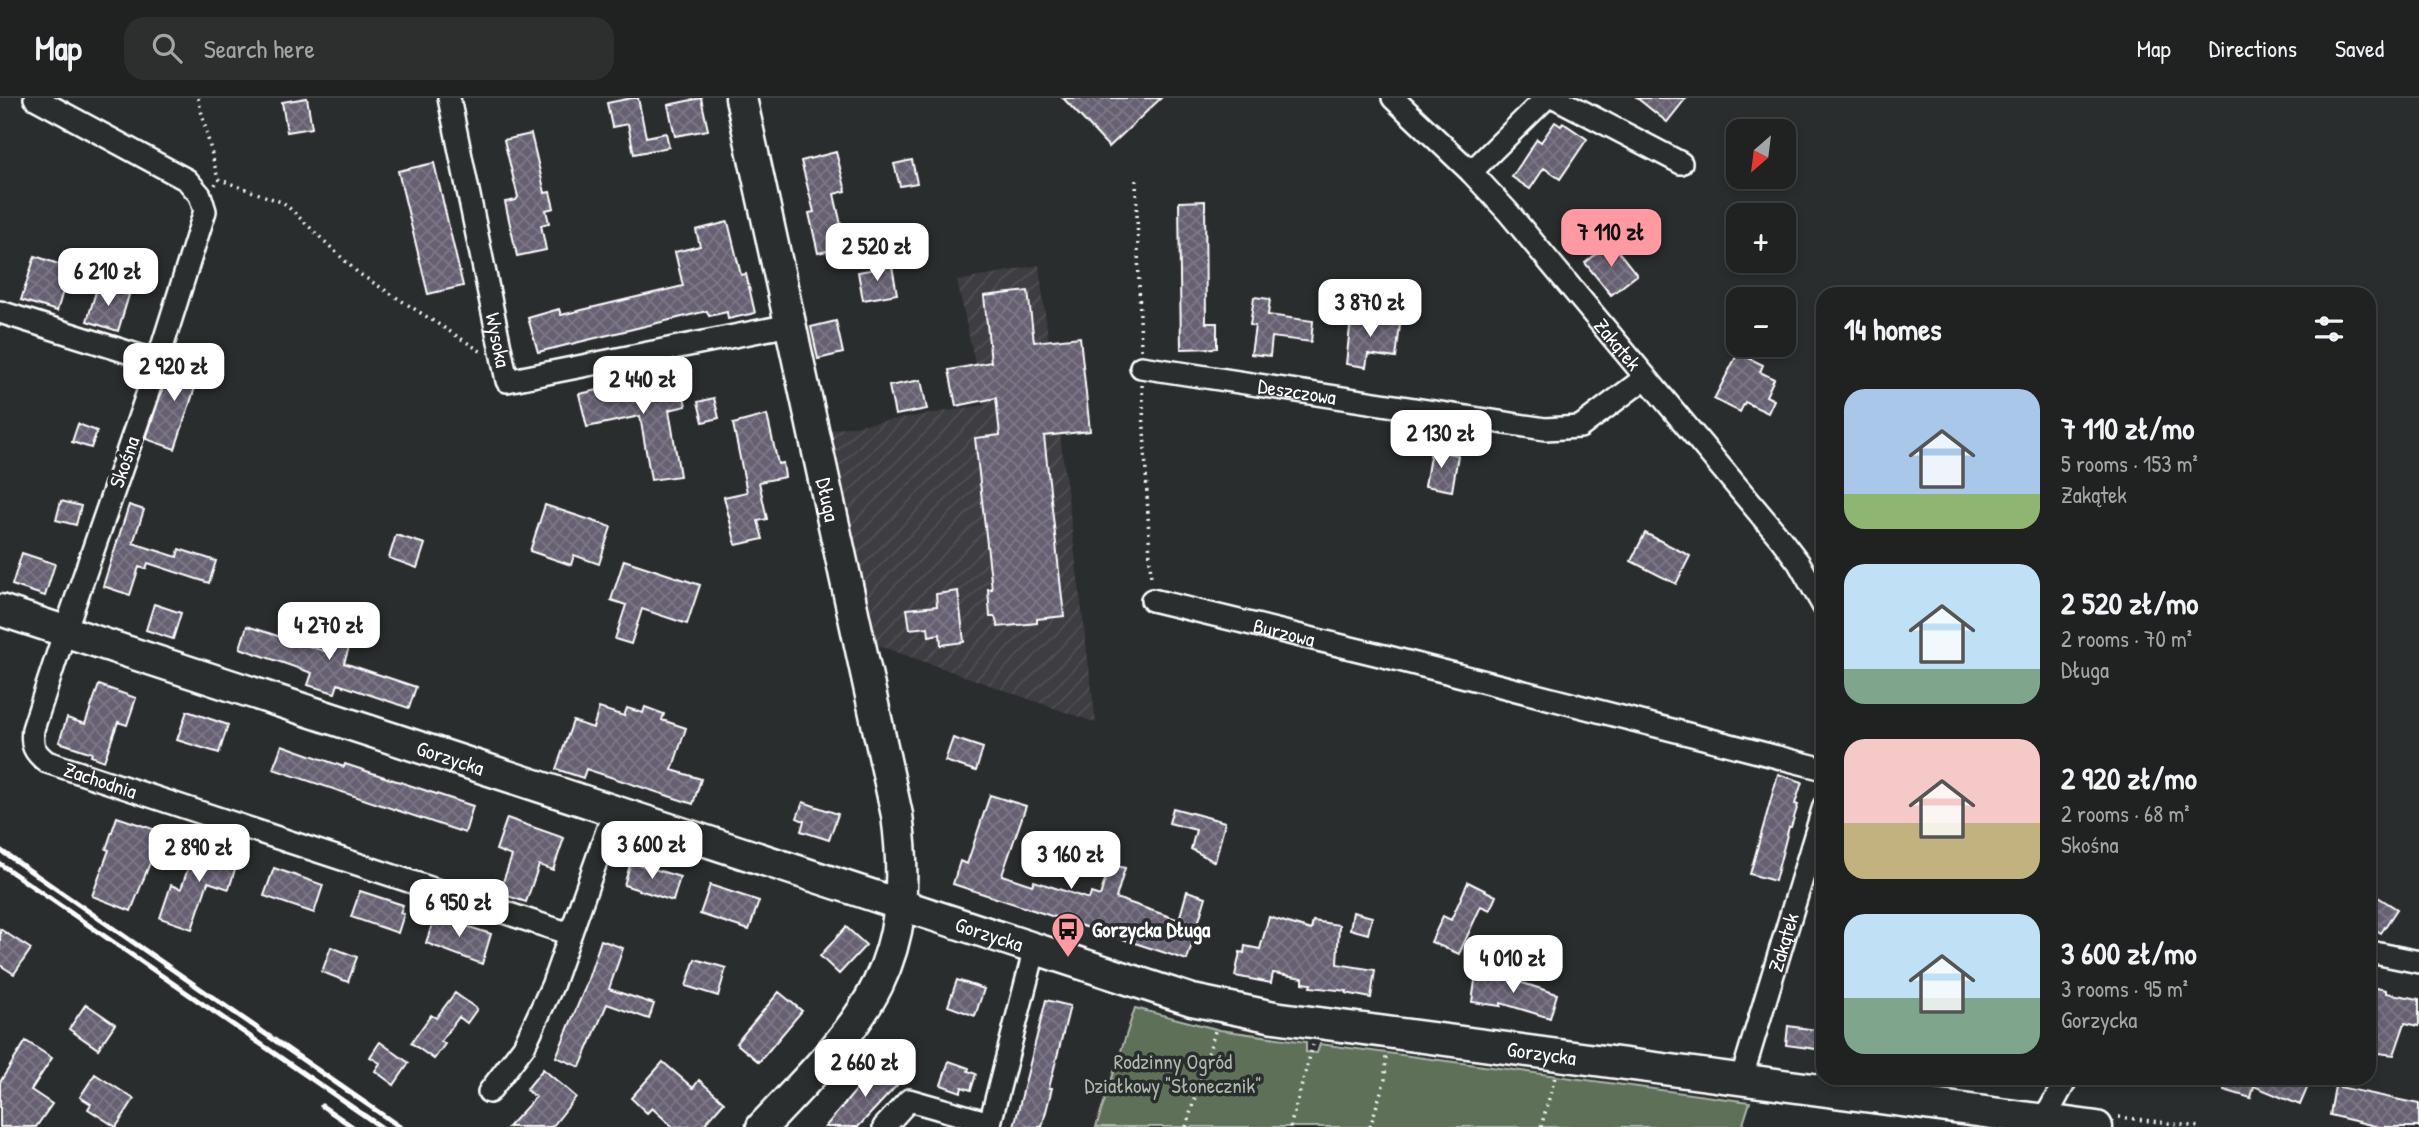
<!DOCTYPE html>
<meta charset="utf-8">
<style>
body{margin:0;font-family:"Patrick Hand",sans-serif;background:#2d2f2f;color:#f1f3f6;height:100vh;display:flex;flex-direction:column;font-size:26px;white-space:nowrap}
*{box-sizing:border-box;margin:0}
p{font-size:23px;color:#a2a4a5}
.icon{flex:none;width:38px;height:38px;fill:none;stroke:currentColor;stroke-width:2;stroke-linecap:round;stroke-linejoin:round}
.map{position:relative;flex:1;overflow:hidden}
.sheet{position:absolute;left:1816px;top:189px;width:560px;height:798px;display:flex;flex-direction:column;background:#202222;border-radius:21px;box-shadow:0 4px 10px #0003,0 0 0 2px #3d3f40}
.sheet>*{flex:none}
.needle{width:46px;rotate:208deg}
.controls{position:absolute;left:1726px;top:21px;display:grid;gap:14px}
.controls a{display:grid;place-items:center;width:70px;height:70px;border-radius:14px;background:#202222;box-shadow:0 4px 10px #0003,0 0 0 2px #3d3f40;font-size:35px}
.price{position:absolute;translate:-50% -60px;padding:0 16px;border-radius:14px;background:#fff;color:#222;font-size:23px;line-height:46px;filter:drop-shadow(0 2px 4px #0008)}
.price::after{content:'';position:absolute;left:50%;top:42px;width:21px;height:16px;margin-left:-10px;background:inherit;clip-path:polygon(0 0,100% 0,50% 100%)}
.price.current{background:#ff9aa2;color:#111}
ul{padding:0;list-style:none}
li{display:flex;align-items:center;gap:21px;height:175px;padding:0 28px}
li span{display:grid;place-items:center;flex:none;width:196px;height:140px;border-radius:21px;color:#555}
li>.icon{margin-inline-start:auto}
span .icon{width:84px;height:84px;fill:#fffc;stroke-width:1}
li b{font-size:30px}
h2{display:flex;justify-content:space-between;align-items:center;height:84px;padding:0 28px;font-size:30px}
header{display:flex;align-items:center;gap:42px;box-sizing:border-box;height:98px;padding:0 35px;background:#202222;border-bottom:2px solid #3d3f40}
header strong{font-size:33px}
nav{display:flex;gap:38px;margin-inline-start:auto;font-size:24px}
.search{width:490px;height:63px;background:#2d2f2f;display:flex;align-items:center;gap:18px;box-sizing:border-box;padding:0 24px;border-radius:21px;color:#a2a4a5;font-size:26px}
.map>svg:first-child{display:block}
.industrial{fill:url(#industrial-furrows)}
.green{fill:#5e7059;stroke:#aeb8ac;stroke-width:2}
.building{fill:url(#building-cross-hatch);stroke:#fff;stroke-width:2}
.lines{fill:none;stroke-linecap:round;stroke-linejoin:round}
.street-casing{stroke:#fff;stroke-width:26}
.secondary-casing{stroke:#fff;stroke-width:35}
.path{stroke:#fff;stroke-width:3.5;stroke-dasharray:2 5;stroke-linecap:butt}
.street{stroke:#2a2d2e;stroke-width:21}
.secondary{stroke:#2a2d2e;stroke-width:30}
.rail{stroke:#fff;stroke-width:5}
.labels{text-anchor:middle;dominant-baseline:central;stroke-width:7;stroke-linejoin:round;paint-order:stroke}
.street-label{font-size:21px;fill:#fff;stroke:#2a2d2e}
.poi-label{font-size:21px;font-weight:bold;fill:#fff;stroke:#2a2d2e;text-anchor:start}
.park-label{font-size:21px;fill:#aeb8ac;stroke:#2a2d2e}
</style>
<header>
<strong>Map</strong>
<div class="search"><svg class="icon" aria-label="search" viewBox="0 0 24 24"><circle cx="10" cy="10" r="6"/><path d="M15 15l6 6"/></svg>Search here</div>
<nav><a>Map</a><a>Directions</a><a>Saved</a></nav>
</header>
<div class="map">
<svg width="2419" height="1029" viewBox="0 0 2419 1029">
<defs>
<pattern id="industrial-furrows" width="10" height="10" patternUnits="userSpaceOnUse" patternTransform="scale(1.75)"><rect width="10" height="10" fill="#3c3c42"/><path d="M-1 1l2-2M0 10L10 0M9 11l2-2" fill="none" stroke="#505055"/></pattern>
<pattern id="building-cross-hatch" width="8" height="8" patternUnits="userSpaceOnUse" patternTransform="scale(1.75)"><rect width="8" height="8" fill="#666072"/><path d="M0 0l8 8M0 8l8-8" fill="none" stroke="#7d7887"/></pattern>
</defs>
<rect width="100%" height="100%" fill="#2a2d2e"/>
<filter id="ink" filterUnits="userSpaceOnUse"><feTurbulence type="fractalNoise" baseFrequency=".0143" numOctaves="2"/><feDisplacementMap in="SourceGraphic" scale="14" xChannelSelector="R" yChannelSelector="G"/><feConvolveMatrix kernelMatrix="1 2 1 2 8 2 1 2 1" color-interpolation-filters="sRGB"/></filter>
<g filter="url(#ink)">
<!-- industrial -->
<path class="industrial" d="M1039,167L1096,625L874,546L822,333L984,307L957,183Z"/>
<!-- green -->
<path class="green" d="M1135,910L1220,932L1306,944V954L1317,955L1320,946L1750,1004L1742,1029H1096Z"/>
<!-- building -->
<path class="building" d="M307,0L312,30L287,34L282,4Z
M632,0H638L646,39L666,35L669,49L634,56L628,26L612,29L607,5Z
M701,0L708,32L675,38L668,7Z
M1063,0H1161L1109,49Z
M1637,0H1686L1667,24Z
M1555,24L1561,28L1563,25L1587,41L1560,81L1544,70L1530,91L1512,79L1537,41L1541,44Z
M531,36L545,95L550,94L554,110L546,112L549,125L541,127L546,152L517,158L505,104L516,102L518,99L504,42Z
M836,54L846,93L834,96L846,149L818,155L809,115L814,114L801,63Z
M912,62L917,85L900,88L894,66Z
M434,65L463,188L428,196L398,73Z
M1205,103L1206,225H1217V250L1181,251L1179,104Z
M728,124L741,177L746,176L755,215L728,221L727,214L709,218L707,213L538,254L528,220L559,211L561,217L683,188L675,154L700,148L696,132Z
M1611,144L1637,177L1611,197L1585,165Z
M35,158L70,170L57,213L21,202Z
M892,168L897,196L863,202L858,174Z
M98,187L129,197L118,233L87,223Z
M1028,193L1034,244L1080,239L1090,333L1044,338L1064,518L1037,521V525L998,529L995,519H990L988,491H992L975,340L1000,337L996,300L956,308L949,272L991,264L984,198Z
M1254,199L1270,201L1268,217L1313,223L1311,244L1272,239L1270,258L1251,256L1255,228L1250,227Z
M1352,211L1373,214L1372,224L1400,227L1396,260L1368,256L1366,269L1346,266Z
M836,223L843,255L818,261L811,229Z
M1738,255L1763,267L1760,274L1774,281L1766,298L1774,302L1768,315L1745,304L1740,314L1714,301Z
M173,259L202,268L175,351L146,341Z
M679,275L686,308L669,312L680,378L651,382L640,318L587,329L579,296Z
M921,282L927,311L895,317L889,288Z
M714,300L719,320L703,324L698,304Z
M767,317L778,366L783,365L785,379L759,384L767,421L758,423L763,441L736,447L724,399L747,394L733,326Z
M78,326L97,333L91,350L72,344Z
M1431,352L1458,357L1452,393L1425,388Z
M61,403L81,408L76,427L56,422Z
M129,407L144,412L133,445L177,459L179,451L216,463L209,485L148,465L146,471L139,469L130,497L103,488Z
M545,407L611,429L599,466L574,457L571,467L530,453Z
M1645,435L1690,458L1676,486L1631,463Z
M396,437L425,446L417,470L389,460Z
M22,455L55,466L45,498L12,487Z
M624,462L700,487L687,526L642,511L631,546L615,541L626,507L611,502Z
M958,493L964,544L941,547L940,536L929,538L928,529L910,531L907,511L937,508L936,496Z
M154,506L181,515L173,541L146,532Z
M341,509L360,515L344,565L416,589L409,610L338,586L335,595L308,587L312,575L240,550L247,528L327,554Z
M99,587L136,600L127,627L118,624L104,663L91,658L92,655L59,644L67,620L85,626Z
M645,609L664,616L662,622L686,630L672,672L701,681L693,706L586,671L583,680L556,671L573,623L593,630L599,610L624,618L627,610L643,615Z
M187,613L228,627L219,655L177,642Z
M953,640L983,650L976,673L945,663Z
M282,647L344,669L345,666L473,708L465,735L273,671Z
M1778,676L1802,684L1795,706L1798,707L1791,729H1789L1775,783L1750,776Z
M990,697L1026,708L1002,777L1032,787L1034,783L1089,801L1091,795L1100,798L1110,766L1125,770L1116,800L1179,822L1187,793L1206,799L1187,862L953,786L960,763L967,766Z
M803,704L838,716L829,742L801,733L804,723L797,720Z
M1173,710L1225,724L1215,764L1191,751L1196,732L1169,725Z
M117,719L162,734L131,813L92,798L109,752L106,751Z
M507,720L564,740L553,772L539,767L526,804L499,795L512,758L496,752Z
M197,744L239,758L229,791L208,784L192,831L160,820L171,787L181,791Z
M631,764L680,779L673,803L624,787Z
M274,770L323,787L314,815L264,798Z
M1468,784L1496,798L1490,812L1481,808L1459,856L1431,844L1443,818L1451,822Z
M710,787L759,803L749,832L700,816Z
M360,793L403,807L400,815L404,816L398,835L351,819Z
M2370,794L2397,811L2381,835L2370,828Z
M1353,814L1372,819L1368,836L1350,831Z
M435,818L491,836L482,866L426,845Z
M1269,819L1311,832L1313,823L1339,827L1337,866L1375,872L1371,900L1346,895L1347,893L1310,889L1311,886L1303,885V880L1273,875L1271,885L1235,878L1240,854L1244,855L1245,848L1260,851Z
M846,829L866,847L839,876L820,858Z
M0,831L31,851L14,876L0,867Z
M601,842L623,850L609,891L654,906L649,921L607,906L580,969L556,959L585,890Z
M331,849L357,859L348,884L322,874Z
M695,861L726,870L718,898L686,888Z
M1476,876L1510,881L1557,896L1550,920L1501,905V908L1472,904Z
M957,882L984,891L975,918L948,908Z
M2371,889L2386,892V895L2419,901V928L2405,925L2394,957L2370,954Z
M779,894L802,913L759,964L736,945Z
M455,895L477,911L467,925L459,919L441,943L445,946L434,961L411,945L431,917L436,920Z
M1046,902L1070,908L1049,990H1052L1042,1029H1014Z
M86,906L115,926L98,951L69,931Z
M1788,928L1824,933V952L1786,947Z
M26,943L52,960L31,992L52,1006L36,1029H0V984Z
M380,944L409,965L394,987L375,973L380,965L370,959Z
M949,963L969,970L968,973L976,976L971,992L962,989L961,994L941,987Z
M663,964L693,990L699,982L724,1004L702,1029H673L652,1010L647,1015L631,1000Z
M879,965L900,984L858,1029H825Z
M543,971L576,999L552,1029H508L536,999L526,992Z
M95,976L134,1001L116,1029L88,1011L91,1006L80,999Z
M2227,980H2289L2308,988L2300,1007L2254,988L2251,1000L2224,992Z
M2335,988L2419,1006V1029H2379L2330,1017Z"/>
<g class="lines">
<defs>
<g id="street">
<path id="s1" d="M35,0L187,82L200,97L205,113L147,297L65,533L33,631C31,648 34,654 47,664L570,836"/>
<path id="s2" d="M449,0L507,283L790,227"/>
<path id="s3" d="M1393,0L1471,74L1508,114L1780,440L1799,465L1824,509"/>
<path d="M1556,0L1681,65"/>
<path d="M1471,74L1546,0"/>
<path d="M0,214L156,263"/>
<path id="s4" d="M1141,269L1545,331L1580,329L1645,280"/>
<path id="s5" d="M1152,502L1388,559L1824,671"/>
<path d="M2370,854L2419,864"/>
<path id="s6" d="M1741,982L1824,708"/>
<path d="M489,994L524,948L552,888L614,713"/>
<path d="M2044,1022L2067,980"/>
<path d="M884,1029L909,1002L990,1025"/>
<path d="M989,1029L1035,850"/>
</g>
<g id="secondary">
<path id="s7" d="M741,0L897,717C918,873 862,924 762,1029"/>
<path id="s8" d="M0,512L1192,902L1274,919L2097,1029"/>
</g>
</defs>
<!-- street casing -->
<use href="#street" class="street-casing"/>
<!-- secondary casing -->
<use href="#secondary" class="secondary-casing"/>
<!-- path -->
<path class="path" d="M198,0L218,81
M1136,82L1141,252
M215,87L218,81L284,105L358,175L482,254
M1142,287L1151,482
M2119,1019L2199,1029
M1186,1029L1216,930
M1290,1029L1313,947
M1370,1029L1385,981L1386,956
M1541,1029L1555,979"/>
<!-- street -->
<use href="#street" class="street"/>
<!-- secondary -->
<use href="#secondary" class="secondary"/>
<!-- rail -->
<path class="rail" d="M0,752L400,1029
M0,766L381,1029
M322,1008L353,1029"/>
</g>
</g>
<!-- icons -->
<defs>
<symbol id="bus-pin" viewBox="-11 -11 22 30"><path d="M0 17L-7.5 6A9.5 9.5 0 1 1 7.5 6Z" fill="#ff9aa2" stroke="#2a2d2e"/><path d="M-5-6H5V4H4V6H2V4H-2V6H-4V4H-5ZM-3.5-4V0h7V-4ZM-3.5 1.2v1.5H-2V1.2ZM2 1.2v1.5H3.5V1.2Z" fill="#111"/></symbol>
</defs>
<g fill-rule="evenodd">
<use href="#bus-pin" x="1049" y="812" width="38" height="52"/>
</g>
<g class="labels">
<!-- street labels -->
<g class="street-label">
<text stroke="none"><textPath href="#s2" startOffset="247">Wysoka</textPath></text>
<text stroke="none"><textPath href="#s3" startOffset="334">Zakątek</textPath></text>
<text stroke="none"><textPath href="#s4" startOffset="158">Deszczowa</textPath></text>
<text transform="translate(124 364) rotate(-71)">Skośna</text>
<text stroke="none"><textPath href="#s7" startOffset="411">Długa</textPath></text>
<text stroke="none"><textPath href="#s5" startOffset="136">Burzowa</textPath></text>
<text stroke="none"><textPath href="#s8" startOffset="474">Gorzycka</textPath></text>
<text stroke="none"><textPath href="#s1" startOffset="850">Zachodnia</textPath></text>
<text stroke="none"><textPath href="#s8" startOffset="1041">Gorzycka</textPath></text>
<text stroke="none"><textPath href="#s6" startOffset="144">Zakątek</textPath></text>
<text stroke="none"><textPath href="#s8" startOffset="1608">Gorzycka</textPath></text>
</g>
<!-- poi labels -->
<g class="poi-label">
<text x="1092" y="831">Gorzycka Długa</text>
</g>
<!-- park labels -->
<g class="park-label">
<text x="1173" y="963">Rodzinny Ogród<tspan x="1173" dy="24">Działkowy "Słonecznik"</tspan></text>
</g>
</g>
</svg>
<div class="controls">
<a><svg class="needle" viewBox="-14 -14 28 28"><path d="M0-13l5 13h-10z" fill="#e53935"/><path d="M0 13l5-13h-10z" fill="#a2a4a5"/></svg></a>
<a>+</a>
<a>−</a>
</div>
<b class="price current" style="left:1611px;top:171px">7 110 zł</b>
<b class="price" style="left:877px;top:185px">2 520 zł</b>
<b class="price" style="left:108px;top:210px">6 210 zł</b>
<b class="price" style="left:1370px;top:241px">3 870 zł</b>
<b class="price" style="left:174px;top:305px">2 920 zł</b>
<b class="price" style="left:643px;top:318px">2 440 zł</b>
<b class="price" style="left:1441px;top:372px">2 130 zł</b>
<b class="price" style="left:329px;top:564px">4 270 zł</b>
<b class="price" style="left:652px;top:783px">3 600 zł</b>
<b class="price" style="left:199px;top:786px">2 890 zł</b>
<b class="price" style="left:1071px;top:793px">3 160 zł</b>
<b class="price" style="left:459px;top:841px">6 950 zł</b>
<b class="price" style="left:1513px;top:897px">4 010 zł</b>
<b class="price" style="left:865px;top:1001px">2 660 zł</b>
<section class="sheet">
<h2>14 homes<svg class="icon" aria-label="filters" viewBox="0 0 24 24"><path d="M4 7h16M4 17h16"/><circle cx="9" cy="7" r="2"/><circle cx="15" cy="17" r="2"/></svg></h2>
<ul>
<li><span style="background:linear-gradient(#a9c7e8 75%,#8fb573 0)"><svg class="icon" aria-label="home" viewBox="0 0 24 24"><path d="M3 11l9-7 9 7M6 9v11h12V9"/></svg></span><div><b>7 110 zł/mo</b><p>5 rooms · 153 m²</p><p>Zakątek</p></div></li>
<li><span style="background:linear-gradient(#bfe0f5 75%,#7fa58c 0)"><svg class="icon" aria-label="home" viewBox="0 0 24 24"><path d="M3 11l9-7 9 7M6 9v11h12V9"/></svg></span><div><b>2 520 zł/mo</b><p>2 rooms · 70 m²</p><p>Długa</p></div></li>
<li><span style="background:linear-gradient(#f6c9c9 60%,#c2b280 0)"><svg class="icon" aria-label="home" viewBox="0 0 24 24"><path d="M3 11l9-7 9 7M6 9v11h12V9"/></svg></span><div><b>2 920 zł/mo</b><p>2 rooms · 68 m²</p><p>Skośna</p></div></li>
<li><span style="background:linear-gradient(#bfe0f5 60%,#7fa58c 0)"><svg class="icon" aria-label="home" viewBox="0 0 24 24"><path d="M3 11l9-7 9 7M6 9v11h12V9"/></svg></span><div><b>3 600 zł/mo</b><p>3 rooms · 95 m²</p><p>Gorzycka</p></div></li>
</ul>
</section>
</div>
